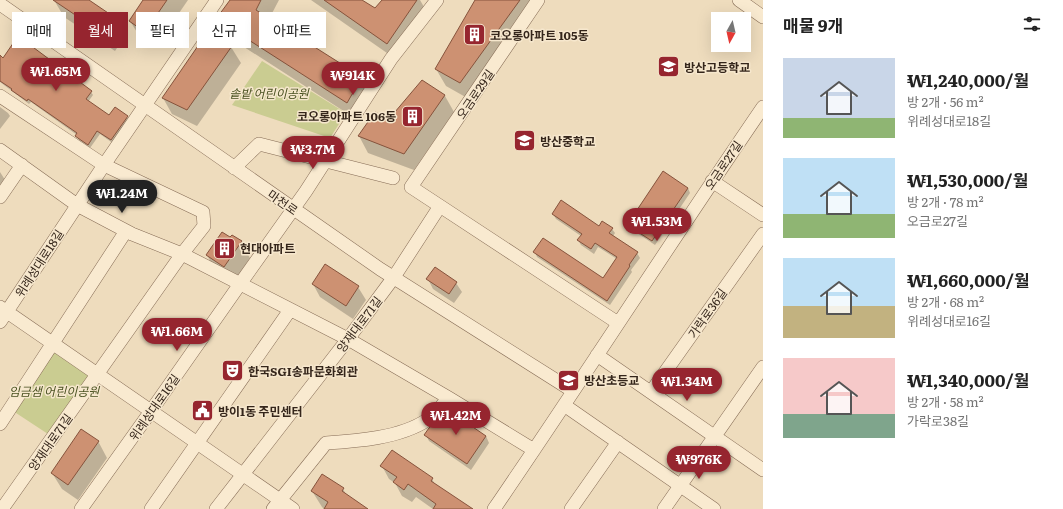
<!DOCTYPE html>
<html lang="ko">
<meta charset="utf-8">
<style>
body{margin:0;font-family:Literata,"Noto Sans KR",serif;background:#f2f2f2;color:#222;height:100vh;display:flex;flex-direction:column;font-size:15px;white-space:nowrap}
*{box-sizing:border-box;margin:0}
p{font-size:13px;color:#767676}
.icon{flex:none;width:22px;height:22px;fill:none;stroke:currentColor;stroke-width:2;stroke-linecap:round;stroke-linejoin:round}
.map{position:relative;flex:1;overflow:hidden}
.panel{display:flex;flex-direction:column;background:#fff;width:300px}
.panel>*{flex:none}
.top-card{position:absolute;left:12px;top:12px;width:380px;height:36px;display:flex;gap:8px}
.needle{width:26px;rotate:188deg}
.controls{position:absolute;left:711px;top:12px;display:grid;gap:8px}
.controls a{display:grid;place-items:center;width:40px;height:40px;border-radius:0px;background:#fff;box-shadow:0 4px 16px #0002;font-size:20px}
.price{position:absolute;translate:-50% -34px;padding:0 9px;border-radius:14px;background:#96252f;color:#fff;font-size:13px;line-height:26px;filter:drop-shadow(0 1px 2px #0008)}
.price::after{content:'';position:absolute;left:50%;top:24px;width:12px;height:9px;margin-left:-6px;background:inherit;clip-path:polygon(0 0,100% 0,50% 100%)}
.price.selected{background:#222;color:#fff}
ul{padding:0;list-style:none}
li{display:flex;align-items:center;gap:12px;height:100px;padding:0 20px}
li span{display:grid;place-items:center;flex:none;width:112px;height:80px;border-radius:0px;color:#555}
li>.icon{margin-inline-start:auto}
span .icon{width:48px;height:48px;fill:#fffc;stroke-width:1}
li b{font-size:17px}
h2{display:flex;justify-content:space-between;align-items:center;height:48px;padding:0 20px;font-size:17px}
.chip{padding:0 14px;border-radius:0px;background:#fff;box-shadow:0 4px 16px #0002;font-size:14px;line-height:36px}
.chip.selected{background:#96252f;color:#fff}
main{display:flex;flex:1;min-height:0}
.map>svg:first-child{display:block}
.green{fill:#cacc91}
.shadow{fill:#0003}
.building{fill:#cd9172;stroke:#86533c}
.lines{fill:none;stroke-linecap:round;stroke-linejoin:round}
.minor-casing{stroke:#866c56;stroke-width:14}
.minor{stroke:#f9ead0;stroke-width:13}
.labels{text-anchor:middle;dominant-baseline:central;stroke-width:3;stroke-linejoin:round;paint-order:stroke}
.poi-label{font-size:12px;font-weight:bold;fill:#35261b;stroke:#f6e7cd;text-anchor:start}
.park-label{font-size:12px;font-style:italic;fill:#4a5221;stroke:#f6e7cd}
.street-label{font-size:12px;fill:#35261b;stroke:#f6e7cd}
</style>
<main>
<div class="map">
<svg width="763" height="509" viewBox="0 0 763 509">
<rect width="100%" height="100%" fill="#eedcbd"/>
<!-- green -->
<path class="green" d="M262,61L346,113L330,138L232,105Z
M56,347L94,372L51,436L13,411Z"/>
<!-- shadow -->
<path class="shadow" d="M54,0H87L116,20L125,36L115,51L64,17Z
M145,0H188L155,48L140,37L130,21Z
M231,0H279L269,19L361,78L371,94L356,119L227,36L217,19Z
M311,0H360L375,10L383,0H420L428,14L397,60Z
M477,0H541L469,99L446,86L436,69Z
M231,47L241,63L197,126L172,114L163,98Z
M0,61L91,92L93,95L88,102L109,117H127L129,121L114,144L100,134L90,148L79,140L76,136L77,135L31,102L29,104L0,82Z
M423,81L445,96L454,112L414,170L368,153L359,136L375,114L390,121Z
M0,107L8,113L10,116L0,129Z
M0,172L7,183L0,194Z
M688,188L690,193L655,245L631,229L628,225Z
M553,214L599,227L612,229L615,233L613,236L637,253L640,258L631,270L632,272L610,305L537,257L535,252L603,280L617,259L598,247L594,254L581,245L578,240L581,236L556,219Z
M231,239L241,242L250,258L234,282L216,272L207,255Z
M428,279L456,283L462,292L454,303L433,289Z
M313,284L358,287L366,300L353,319L320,297Z
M426,435L486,436L489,443L471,470L429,441Z
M98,441L107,458L78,500L62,489L52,473Z
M382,466L432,479L436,486L469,509H433L416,497L412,502L402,496L395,483L389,479Z
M343,489L347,496L367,509H324L322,507L312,491Z"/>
<!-- building -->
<path class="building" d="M53,0H89L117,19L105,35Z
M143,0H167L145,32L129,21Z
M230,0H261L256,10L362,77L347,103L216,19Z
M324,0H362L375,8L382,0H417L387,44Z
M475,0H520L460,83L435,69Z
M211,27L232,46L187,110L162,98Z
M18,36L92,91L86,99L109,115L115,107L128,116L111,140L97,131L88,145L75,136L77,133L28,99L27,101L11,90L12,89L0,81V55L3,58Z
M422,80L445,95L404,154L358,136L375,112L389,119Z
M663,171L688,188L652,241L627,225Z
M561,200L599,226L602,221L613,228L609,233L638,252L629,265L630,266L607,301L533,252L543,238L603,278L617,257L595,243L591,249L577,240L582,234L552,214Z
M222,232L230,237L232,235L242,241L224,267L206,255Z
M325,264L359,286L346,306L312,284Z
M435,267L457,282L449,294L426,279Z
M448,410L486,436L467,464L424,435L429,428Z
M81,429L99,441L68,485L51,473Z
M392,450L433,478L431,481L473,509H433L436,504L408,484L404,490L393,482L397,477L380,466Z
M322,474L344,488L342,491L368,509H324L328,502L311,491Z"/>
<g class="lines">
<defs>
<path id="minor" d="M538,0L411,187L618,323
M739,0L763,17
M0,4L380,269L573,391
M0,96L104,165L203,212L204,226L182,254L2,509
M0,150L77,205L132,234L182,254L348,339L449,398L534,450
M234,168L259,144L393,178
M712,181L763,215
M0,197L22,165
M0,307L293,509
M0,322L104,165L217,0
M597,355L763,470
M651,392L763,234
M564,405L714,509
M0,424L126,231
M81,509L151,411L240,284L306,191L391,59L437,0
M151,509L290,310
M216,509L348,339L394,277L440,206
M273,509L326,443C357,441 400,438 427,420C435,414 442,405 449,398
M494,509C585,376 672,240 763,107
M571,509L618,442
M664,509L763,367"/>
</defs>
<!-- minor casing -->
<use href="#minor" class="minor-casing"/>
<!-- minor -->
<use href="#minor" class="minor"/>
</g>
<!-- icons -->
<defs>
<symbol id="building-square" viewBox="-11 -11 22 22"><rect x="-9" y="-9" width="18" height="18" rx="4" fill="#96252f" stroke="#f6e7cd"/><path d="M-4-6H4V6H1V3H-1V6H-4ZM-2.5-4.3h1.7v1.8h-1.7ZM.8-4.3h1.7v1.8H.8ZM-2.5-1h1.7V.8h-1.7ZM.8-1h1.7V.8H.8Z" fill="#fff"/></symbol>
<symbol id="school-square" viewBox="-11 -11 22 22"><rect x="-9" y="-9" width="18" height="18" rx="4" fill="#96252f" stroke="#f6e7cd"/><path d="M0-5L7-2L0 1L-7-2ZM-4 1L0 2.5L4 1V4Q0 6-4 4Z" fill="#fff"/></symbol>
<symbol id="theatre-square" viewBox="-11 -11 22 22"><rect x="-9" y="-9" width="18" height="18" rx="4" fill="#96252f" stroke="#f6e7cd"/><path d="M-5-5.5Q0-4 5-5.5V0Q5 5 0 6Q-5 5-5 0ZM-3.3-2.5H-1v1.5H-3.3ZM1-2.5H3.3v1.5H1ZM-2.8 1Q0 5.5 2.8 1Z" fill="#fff"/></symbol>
<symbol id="civic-square" viewBox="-11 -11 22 22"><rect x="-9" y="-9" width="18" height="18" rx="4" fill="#96252f" stroke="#f6e7cd"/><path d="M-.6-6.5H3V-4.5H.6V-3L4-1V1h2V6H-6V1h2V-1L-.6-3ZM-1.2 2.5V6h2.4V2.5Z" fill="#fff"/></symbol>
</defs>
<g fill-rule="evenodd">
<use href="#building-square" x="462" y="22" width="25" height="25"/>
<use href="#school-square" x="656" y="54" width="25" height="25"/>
<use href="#building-square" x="400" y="104" width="25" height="25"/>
<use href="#school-square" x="512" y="128" width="25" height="25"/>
<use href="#building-square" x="212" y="236" width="25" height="25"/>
<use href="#theatre-square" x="220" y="358" width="25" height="25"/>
<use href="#school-square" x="556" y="368" width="25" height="25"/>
<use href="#civic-square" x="190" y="398" width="25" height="25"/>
</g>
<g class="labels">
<!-- poi labels -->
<g class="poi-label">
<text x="490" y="35">코오롱아파트 105동</text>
<text x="684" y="67">방산고등학교</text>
<text x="396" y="116" text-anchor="end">코오롱아파트 106동</text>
<text x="540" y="141">방산중학교</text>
<text x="240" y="248">현대아파트</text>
<text x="248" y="371">한국SGI송파문화회관</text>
<text x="584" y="380">방산초등교</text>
<text x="218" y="411">방이1동 주민센터</text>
</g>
<!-- park labels -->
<g class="park-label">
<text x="269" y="93">솥밭 어린이공원</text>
<text x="54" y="391">임금샘 어린이공원</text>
</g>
<!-- street labels -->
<g class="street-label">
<text transform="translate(475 94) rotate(-56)">오금로29길</text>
<text transform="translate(723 165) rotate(-56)">오금로27길</text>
<text transform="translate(283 202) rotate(35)">마천로</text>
<text transform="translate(39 263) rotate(-57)">위례성대로18길</text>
<text transform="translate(707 313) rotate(-55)">가락로36길</text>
<text transform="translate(359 324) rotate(-53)">양재대로71길</text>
<text transform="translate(154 407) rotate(-55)">위례성대로16길</text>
<text transform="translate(50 442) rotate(-55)">양재대로71길</text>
</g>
</g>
</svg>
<div class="controls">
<a><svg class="needle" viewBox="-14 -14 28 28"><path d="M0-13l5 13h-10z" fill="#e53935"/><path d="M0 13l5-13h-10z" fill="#767676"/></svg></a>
</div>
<b class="price" style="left:56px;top:92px">₩1.65M</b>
<b class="price" style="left:353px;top:96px">₩914K</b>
<b class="price" style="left:313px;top:170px">₩3.7M</b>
<b class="price selected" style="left:122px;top:214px">₩1.24M</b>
<b class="price" style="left:657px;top:242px">₩1.53M</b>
<b class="price" style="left:177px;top:352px">₩1.66M</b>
<b class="price" style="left:687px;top:402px">₩1.34M</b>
<b class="price" style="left:456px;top:436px">₩1.42M</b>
<b class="price" style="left:699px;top:480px">₩976K</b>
<div class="top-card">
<a class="chip">매매</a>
<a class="chip selected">월세</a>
<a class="chip">필터</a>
<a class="chip">신규</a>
<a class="chip">아파트</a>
</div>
</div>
<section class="panel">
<h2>매물 9개<svg class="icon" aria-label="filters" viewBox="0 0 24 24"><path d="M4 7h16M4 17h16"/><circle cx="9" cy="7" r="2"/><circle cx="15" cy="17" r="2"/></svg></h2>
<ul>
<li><span style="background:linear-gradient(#c9d6e8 75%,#8fb573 0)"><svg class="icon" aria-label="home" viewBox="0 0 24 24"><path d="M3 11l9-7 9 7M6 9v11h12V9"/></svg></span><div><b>₩1,240,000/월</b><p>방 2개 · 56 m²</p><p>위례성대로18길</p></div></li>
<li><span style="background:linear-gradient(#bfe0f5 70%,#8fb573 0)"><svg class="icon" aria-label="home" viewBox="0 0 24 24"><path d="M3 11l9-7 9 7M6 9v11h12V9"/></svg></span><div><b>₩1,530,000/월</b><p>방 2개 · 78 m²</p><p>오금로27길</p></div></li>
<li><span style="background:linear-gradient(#bfe0f5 60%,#c2b280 0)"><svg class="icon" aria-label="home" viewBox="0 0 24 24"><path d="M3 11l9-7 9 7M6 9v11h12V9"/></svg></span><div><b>₩1,660,000/월</b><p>방 2개 · 68 m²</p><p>위례성대로16길</p></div></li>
<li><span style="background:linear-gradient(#f6c9c9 70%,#7fa58c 0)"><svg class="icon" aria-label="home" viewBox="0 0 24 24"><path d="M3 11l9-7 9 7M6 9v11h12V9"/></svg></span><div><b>₩1,340,000/월</b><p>방 2개 · 58 m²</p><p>가락로38길</p></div></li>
</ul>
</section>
</main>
